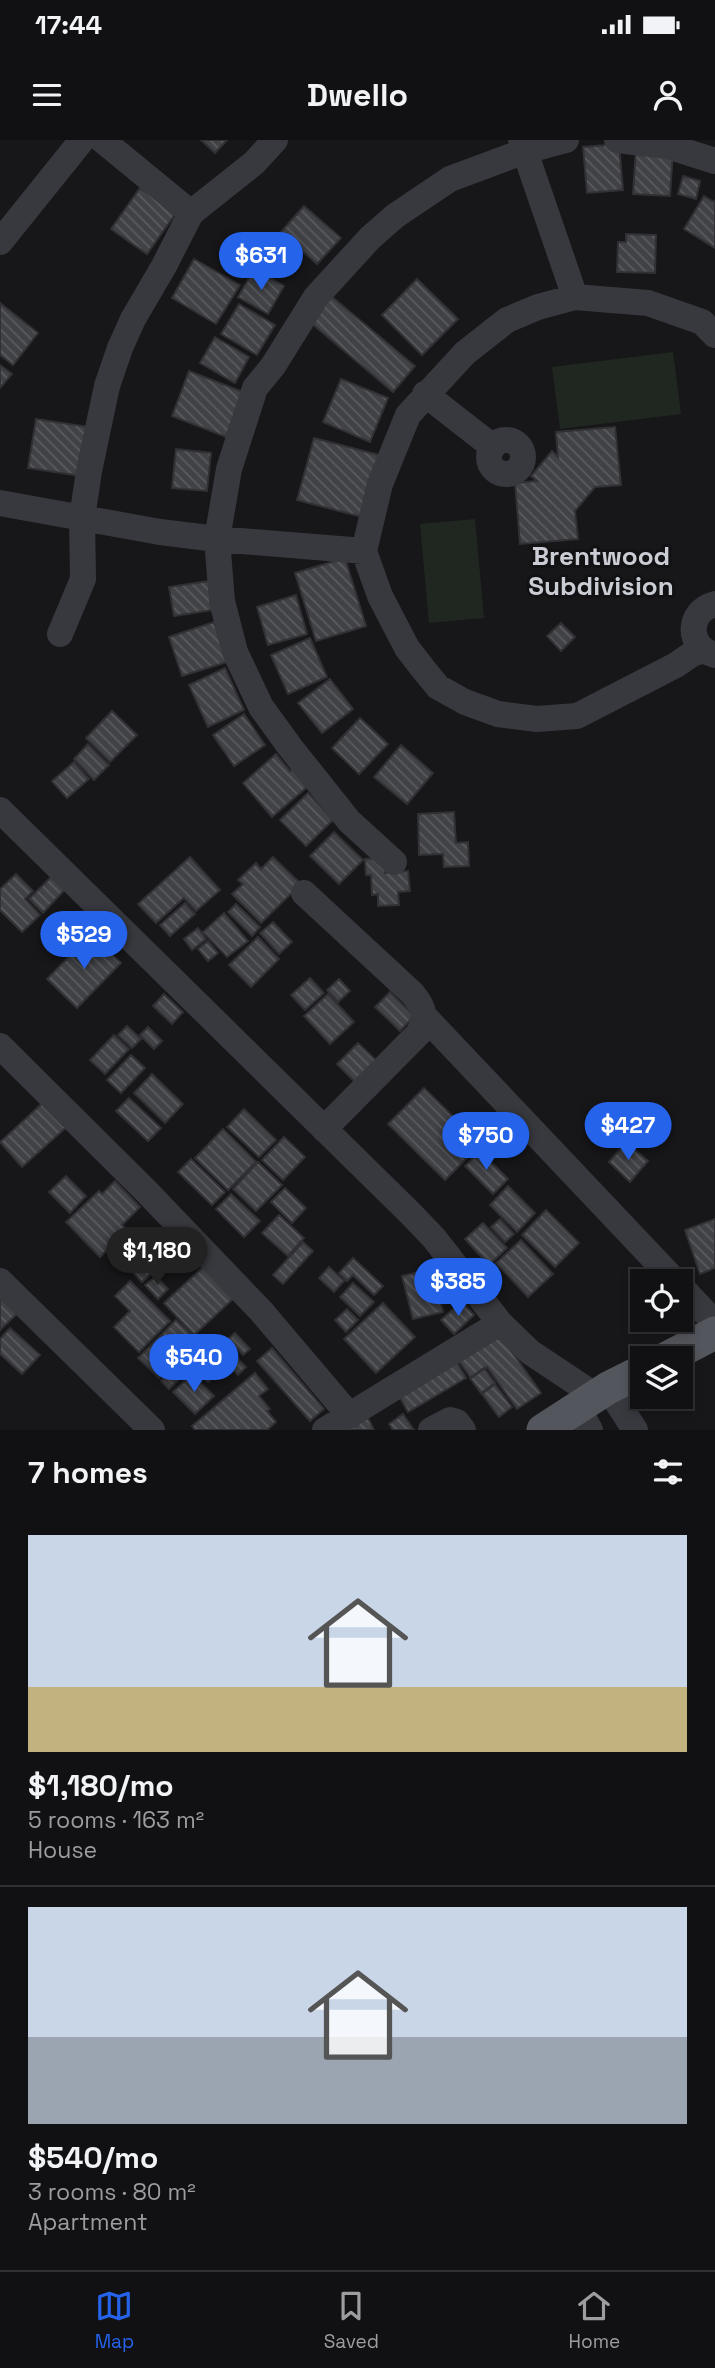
<!DOCTYPE html>
<meta charset="utf-8">
<style>
body{margin:0;font-family:"Space Grotesk",sans-serif;background:#1a1a1c;color:#f1f3f6;height:100vh;display:flex;flex-direction:column;font-size:26px;white-space:nowrap}
*{box-sizing:border-box;margin:0}
p{font-size:23px;color:#9c9da0}
.icon{flex:none;width:38px;height:38px;fill:none;stroke:currentColor;stroke-width:2;stroke-linecap:round;stroke-linejoin:round}
.map{position:relative;height:1290px;overflow:hidden}
.side{display:flex;flex-direction:column;background:#111113;flex:1}
.side>*{flex:none}
.controls{position:absolute;left:630px;top:1129px;display:grid;gap:14px}
.controls a{display:grid;place-items:center;width:63px;height:63px;border-radius:0px;background:#111113;box-shadow:0 4px 10px #0003,0 0 0 2px #303133;font-size:35px}
.price{position:absolute;translate:-50% -60px;padding:0 16px;border-radius:24px;background:#2563eb;color:#fff;font-size:23px;line-height:46px;filter:drop-shadow(0 2px 4px #0008)}
.price::after{content:'';position:absolute;left:50%;top:42px;width:21px;height:16px;margin-left:-10px;background:inherit;clip-path:polygon(0 0,100% 0,50% 100%)}
.price.active{background:#222;color:#fff}
ul{padding:0;list-style:none}
li{display:grid;align-content:center;gap:14px;height:371px;padding:0 28px}
li+li{border-top:2px solid #303133}
li span{display:grid;place-items:center;height:217px;border-radius:0px;color:#555}
li>.icon{margin-inline-start:auto}
span .icon{width:126px;height:126px;fill:#fffc;stroke-width:1}
li b{font-size:30px}
h2{display:flex;justify-content:space-between;align-items:center;height:84px;padding:0 28px;font-size:30px}
.status{display:flex;justify-content:space-between;align-items:center;height:49px;padding:0 35px;background:#111113;direction:ltr}
.status svg{height:19px;fill:currentColor}
header{display:flex;justify-content:space-between;align-items:center;height:91px;padding:0 28px;background:#111113;font-size:32px;font-weight:700}
.dock{display:flex;justify-content:space-around;align-items:center;height:98px;border-top:2px solid #303133;background:#111113;font-size:19px;color:#9c9da0}
.dock a{display:grid;justify-items:center;gap:4px}
.dock .active{color:#2563eb}
.map>svg:first-child{display:block}
.grass{fill:#1f2720}
.building{fill:url(#building-back-hatch);stroke:#313135;stroke-width:2}
.lines{fill:none;stroke-linecap:round;stroke-linejoin:round}
.minor{stroke:#38393e;stroke-width:26}
.major{stroke:#54565d;stroke-width:33}
.labels{text-anchor:middle;dominant-baseline:central;stroke-width:6;stroke-linejoin:round;paint-order:stroke}
.neighbourhood-label{font-size:26px;font-weight:bold;fill:#cbcdd4;stroke:#121214}
</style>
<div class="status"><b>17:44</b><svg viewBox="0 0 49 12"><path d="M0 12V9h3v3zM5 12V6h3v6zM10 12V3h3v9zM15 12V0h3v12zM26 1h20v11H26zM47 4h2v5h-2z"/></svg></div>
<header><svg class="icon" aria-label="menu" viewBox="0 0 24 24"><path d="M4 6h16M4 12h16M4 18h16"/></svg>Dwello<svg class="icon" aria-label="person" viewBox="0 0 24 24"><circle cx="12" cy="8" r="4"/><path d="M4 21q1-7 8-7t8 7"/></svg></header>
<div class="map">
<svg width="715" height="1290" viewBox="0 0 715 1290">
<defs>
<pattern id="building-back-hatch" width="6" height="6" patternUnits="userSpaceOnUse" patternTransform="scale(1.75)"><rect width="6" height="6" fill="#414246"/><path d="M-1 5l2 2M0 0l6 6M5-1l2 2" fill="none" stroke="#5a5b5f"/></pattern>
</defs>
<rect width="100%" height="100%" fill="#171719"/>
<!-- grass -->
<path class="grass" d="M673,212L681,274L560,289L552,227Z
M475,379L484,478L429,483L420,384Z"/>
<!-- building -->
<path class="building" d="M201,0H227L215,13Z
M619,4L623,50L587,53L583,7Z
M636,8L673,11L670,56L633,54Z
M683,36L700,41L696,59L678,54Z
M140,48L176,73L147,114L111,89Z
M704,56L714,62L715,60V108L684,89Z
M304,66L341,98L317,124L281,92Z
M626,94L656,95L655,133L617,132L618,102H626Z
M194,119L240,145L216,184L172,158Z
M254,129L284,146L268,174L238,157Z
M417,139L458,179L422,215L382,175Z
M331,156L415,226L393,252L310,182Z
M0,163L38,193L13,225L0,215Z
M239,164L275,185L257,215L221,194Z
M215,197L249,217L235,243L200,223Z
M0,225L12,234L0,248Z
M189,231L243,252L226,297L172,276Z
M341,239L388,258L370,302L323,282Z
M36,279L89,287L81,336L28,328Z
M615,287L621,345L595,347L575,371L578,399L520,404L515,343L537,341L531,336L552,311L558,317L556,292Z
M314,298L379,315L362,377L297,360Z
M176,309L211,313L207,351L172,348Z
M345,418L366,486L316,501L295,433Z
M209,441L213,470L174,476L169,447Z
M296,455L307,494L268,505L257,467Z
M214,482L227,522L182,536L169,497Z
M561,483L575,497L561,511L547,496Z
M310,498L327,537L288,554L271,515Z
M225,528L244,570L208,587L189,545Z
M330,539L353,569L322,593L298,563Z
M112,571L137,595L110,622L86,598Z
M244,574L265,605L234,626L213,595Z
M360,578L388,604L359,634L332,608Z
M88,604L109,625L94,640L74,619Z
M401,605L433,633L407,664L374,637Z
M276,614L290,631L297,625L312,643L272,677L243,643Z
M74,622L89,639L67,658L52,641Z
M308,653L333,680L306,706L280,680Z
M454,672L456,703L468,702L469,726L444,727L443,714L419,715L418,674Z
M334,692L363,720L339,744L310,716Z
M190,717L220,750L196,771L184,758L156,783L138,764Z
M273,717L301,744L261,783L232,754L243,744L238,740L256,723L261,729Z
M384,718L385,733L408,731L410,751L398,752L399,765L378,766V754L372,755L371,735H366L365,719Z
M57,731L70,744L43,773L29,759Z
M16,734L33,751L25,759L40,775L22,792L0,770V749Z
M185,763L195,774L170,796L160,785Z
M236,764L260,787L252,796L228,772Z
M224,773L248,801L227,817L203,792Z
M273,782L292,802L279,814L260,793Z
M198,788L206,799L192,810L184,799Z
M91,794L121,823L77,868L47,839Z
M258,797L279,819L251,847L229,825Z
M208,801L218,813L208,821L198,809Z
M310,838L324,853L305,870L291,855Z
M339,839L350,851L338,862L327,850Z
M390,852L414,876L400,891L375,867Z
M164,854L183,872L172,884L153,866Z
M328,854L354,882L330,904L304,876Z
M127,886L141,899L132,908L118,895Z
M148,887L162,901L154,909L140,895Z
M114,895L129,909L105,934L90,920Z
M358,903L381,925L360,947L337,924Z
M131,915L145,928L121,953L107,940Z
M152,934L183,964L165,983L134,953Z
M424,948L481,1004L445,1040L388,984Z
M129,958L161,988L148,1001L116,971Z
M47,959L70,984L22,1027L0,1002Z
M244,969L276,1000L259,1017L227,987Z
M223,989L256,1022L228,1050L195,1018Z
M284,997L305,1017L283,1040L262,1020Z
M626,1002L648,1021L630,1042L609,1022Z
M480,1011L508,1039L493,1054L465,1026Z
M191,1019L225,1052L212,1065L178,1032Z
M258,1022L282,1045L256,1071L233,1049Z
M66,1036L86,1056L70,1073L49,1052Z
M115,1041L140,1067L122,1085L128,1090L100,1117L66,1082L99,1051L102,1054Z
M508,1046L535,1073L517,1092L490,1065Z
M285,1048L306,1068L292,1083L271,1062Z
M231,1054L260,1081L244,1097L216,1069Z
M546,1070L579,1103L555,1127L522,1095Z
M279,1075L304,1098L288,1116L262,1093Z
M500,1079L514,1094L505,1102L491,1087Z
M715,1079V1128L700,1134L685,1090Z
M483,1083L507,1108L489,1125L465,1099Z
M155,1098L172,1115L142,1142L126,1125Z
M521,1100L553,1134L528,1157L496,1123Z
M303,1102L313,1111L283,1144L273,1135Z
M353,1118L383,1146L374,1155L353,1135L347,1141L339,1133Z
M203,1127L233,1159L194,1195L164,1163Z
M329,1127L344,1141L334,1152L319,1138Z
M432,1129L443,1172L413,1179L402,1136Z
M156,1136L168,1149L158,1159L145,1145Z
M130,1141L170,1181L139,1212L114,1187L130,1171L115,1156Z
M353,1143L374,1162L360,1176L340,1157Z
M0,1147L22,1169L0,1190Z
M462,1161L474,1175L454,1194L441,1180Z
M383,1163L415,1197L376,1233L344,1199Z
M347,1169L358,1180L346,1192L335,1180Z
M176,1180L197,1200L159,1238L138,1218Z
M10,1188L40,1215L22,1234L0,1214V1199Z
M496,1189L541,1253L517,1269L487,1227L471,1238L456,1217Z
M235,1193L250,1209L243,1215L228,1199Z
M217,1197L246,1227L238,1235L209,1205Z
M272,1208L324,1269L310,1281L257,1221Z
M211,1213L224,1226L208,1242L195,1229Z
M456,1221L466,1238L408,1272L398,1254Z
M176,1225L185,1234L169,1249L161,1241Z
M484,1228L495,1243L481,1253L470,1238Z
M255,1233L268,1249L259,1256L270,1269L267,1271L276,1282L267,1290H195L192,1286Z
M192,1234L214,1256L195,1274L173,1252Z
M495,1244L512,1267L499,1277L482,1254Z
M403,1274L414,1290H393L389,1284Z
M368,1278L374,1290H344Z"/>
<g class="lines">
<!-- minor -->
<path class="minor" d="M102,0L191,73
M521,0L575,157
M617,0L668,6L715,21
M0,102L82,0
M425,254L493,307
M489 317a17 17 0 1 1 34 0a17 17 0 1 1-34 0Z
M0,363L160,392L217,399L364,411
M715,464C687,471 686,507 715,515
M60,494L83,439L82,378L89,331L107,246L120,208L133,179L164,126L191,73L254,23L275,0
M704,510L692,514L676,525L577,576L537,579L498,574L465,562L438,547L424,530L407,508L380,456L364,411L380,344L408,275L465,213L507,180L538,167L575,157L648,163L702,182L715,195
M0,670L410,1073L434,1098L500,1183L530,1212L596,1256
M394,722L349,681L290,607L261,567L235,512L222,461L217,399L229,329L255,248L273,226L316,157L370,98L395,76L450,39L525,11L566,0
M304,753L413,854C425,869 426,876 419,893L324,989
M425,877L675,1141
M0,906L148,1053L261,1171L350,1276
M0,1141L152,1290
M681,1147L715,1183
M608,1248L635,1290
M578,1268L590,1290
M325,1290L500,1183
M431,1290L450,1280L457,1282L463,1290"/>
<!-- major -->
<path class="major" d="M667,1218L715,1193
M543,1290L608,1248L642,1231"/>
</g>
<g class="labels">
<!-- neighbourhood labels -->
<g class="neighbourhood-label">
<text x="601" y="416">Brentwood<tspan x="601" dy="30">Subdivision</tspan></text>
</g>
</g>
</svg>
<div class="controls">
<a><svg class="icon" aria-label="locate" viewBox="0 0 24 24"><circle cx="12" cy="12" r="6"/><path d="M12 2v4M12 18v4M2 12h4M18 12h4"/></svg></a>
<a><svg class="icon" aria-label="layers" viewBox="0 0 24 24"><path d="M12 4l9 5-9 5-9-5zM3 14l9 5 9-5"/></svg></a>
</div>
<b class="price" style="left:261px;top:152px">$631</b>
<b class="price" style="left:84px;top:831px">$529</b>
<b class="price" style="left:628px;top:1022px">$427</b>
<b class="price" style="left:486px;top:1032px">$750</b>
<b class="price active" style="left:157px;top:1147px">$1,180</b>
<b class="price" style="left:458px;top:1178px">$385</b>
<b class="price" style="left:194px;top:1254px">$540</b>
</div>
<section class="side">
<h2>7 homes<svg class="icon" aria-label="filters" viewBox="0 0 24 24"><path d="M4 7h16M4 17h16"/><circle cx="9" cy="7" r="2"/><circle cx="15" cy="17" r="2"/></svg></h2>
<ul>
<li><span style="background:linear-gradient(#c9d6e8 70%,#c2b280 0)"><svg class="icon" aria-label="home" viewBox="0 0 24 24"><path d="M3 11l9-7 9 7M6 9v11h12V9"/></svg></span><div><b>$1,180/mo</b><p>5 rooms · 163 m²</p><p>House</p></div></li>
<li><span style="background:linear-gradient(#c9d6e8 60%,#9aa5b1 0)"><svg class="icon" aria-label="home" viewBox="0 0 24 24"><path d="M3 11l9-7 9 7M6 9v11h12V9"/></svg></span><div><b>$540/mo</b><p>3 rooms · 80 m²</p><p>Apartment</p></div></li>
</ul>
</section>
<nav class="dock">
<a class="active"><svg class="icon" aria-label="map" viewBox="0 0 24 24"><path d="M3 6l6-2 6 2 6-2v14l-6 2-6-2-6 2zM9 4v14M15 6v14"/></svg>Map</a>
<a><svg class="icon" aria-label="saved" viewBox="0 0 24 24"><path d="M7 4h10v16l-5-4-5 4z"/></svg>Saved</a>
<a><svg class="icon" aria-label="home" viewBox="0 0 24 24"><path d="M3 11l9-7 9 7M6 9v11h12V9"/></svg>Home</a>
</nav>
